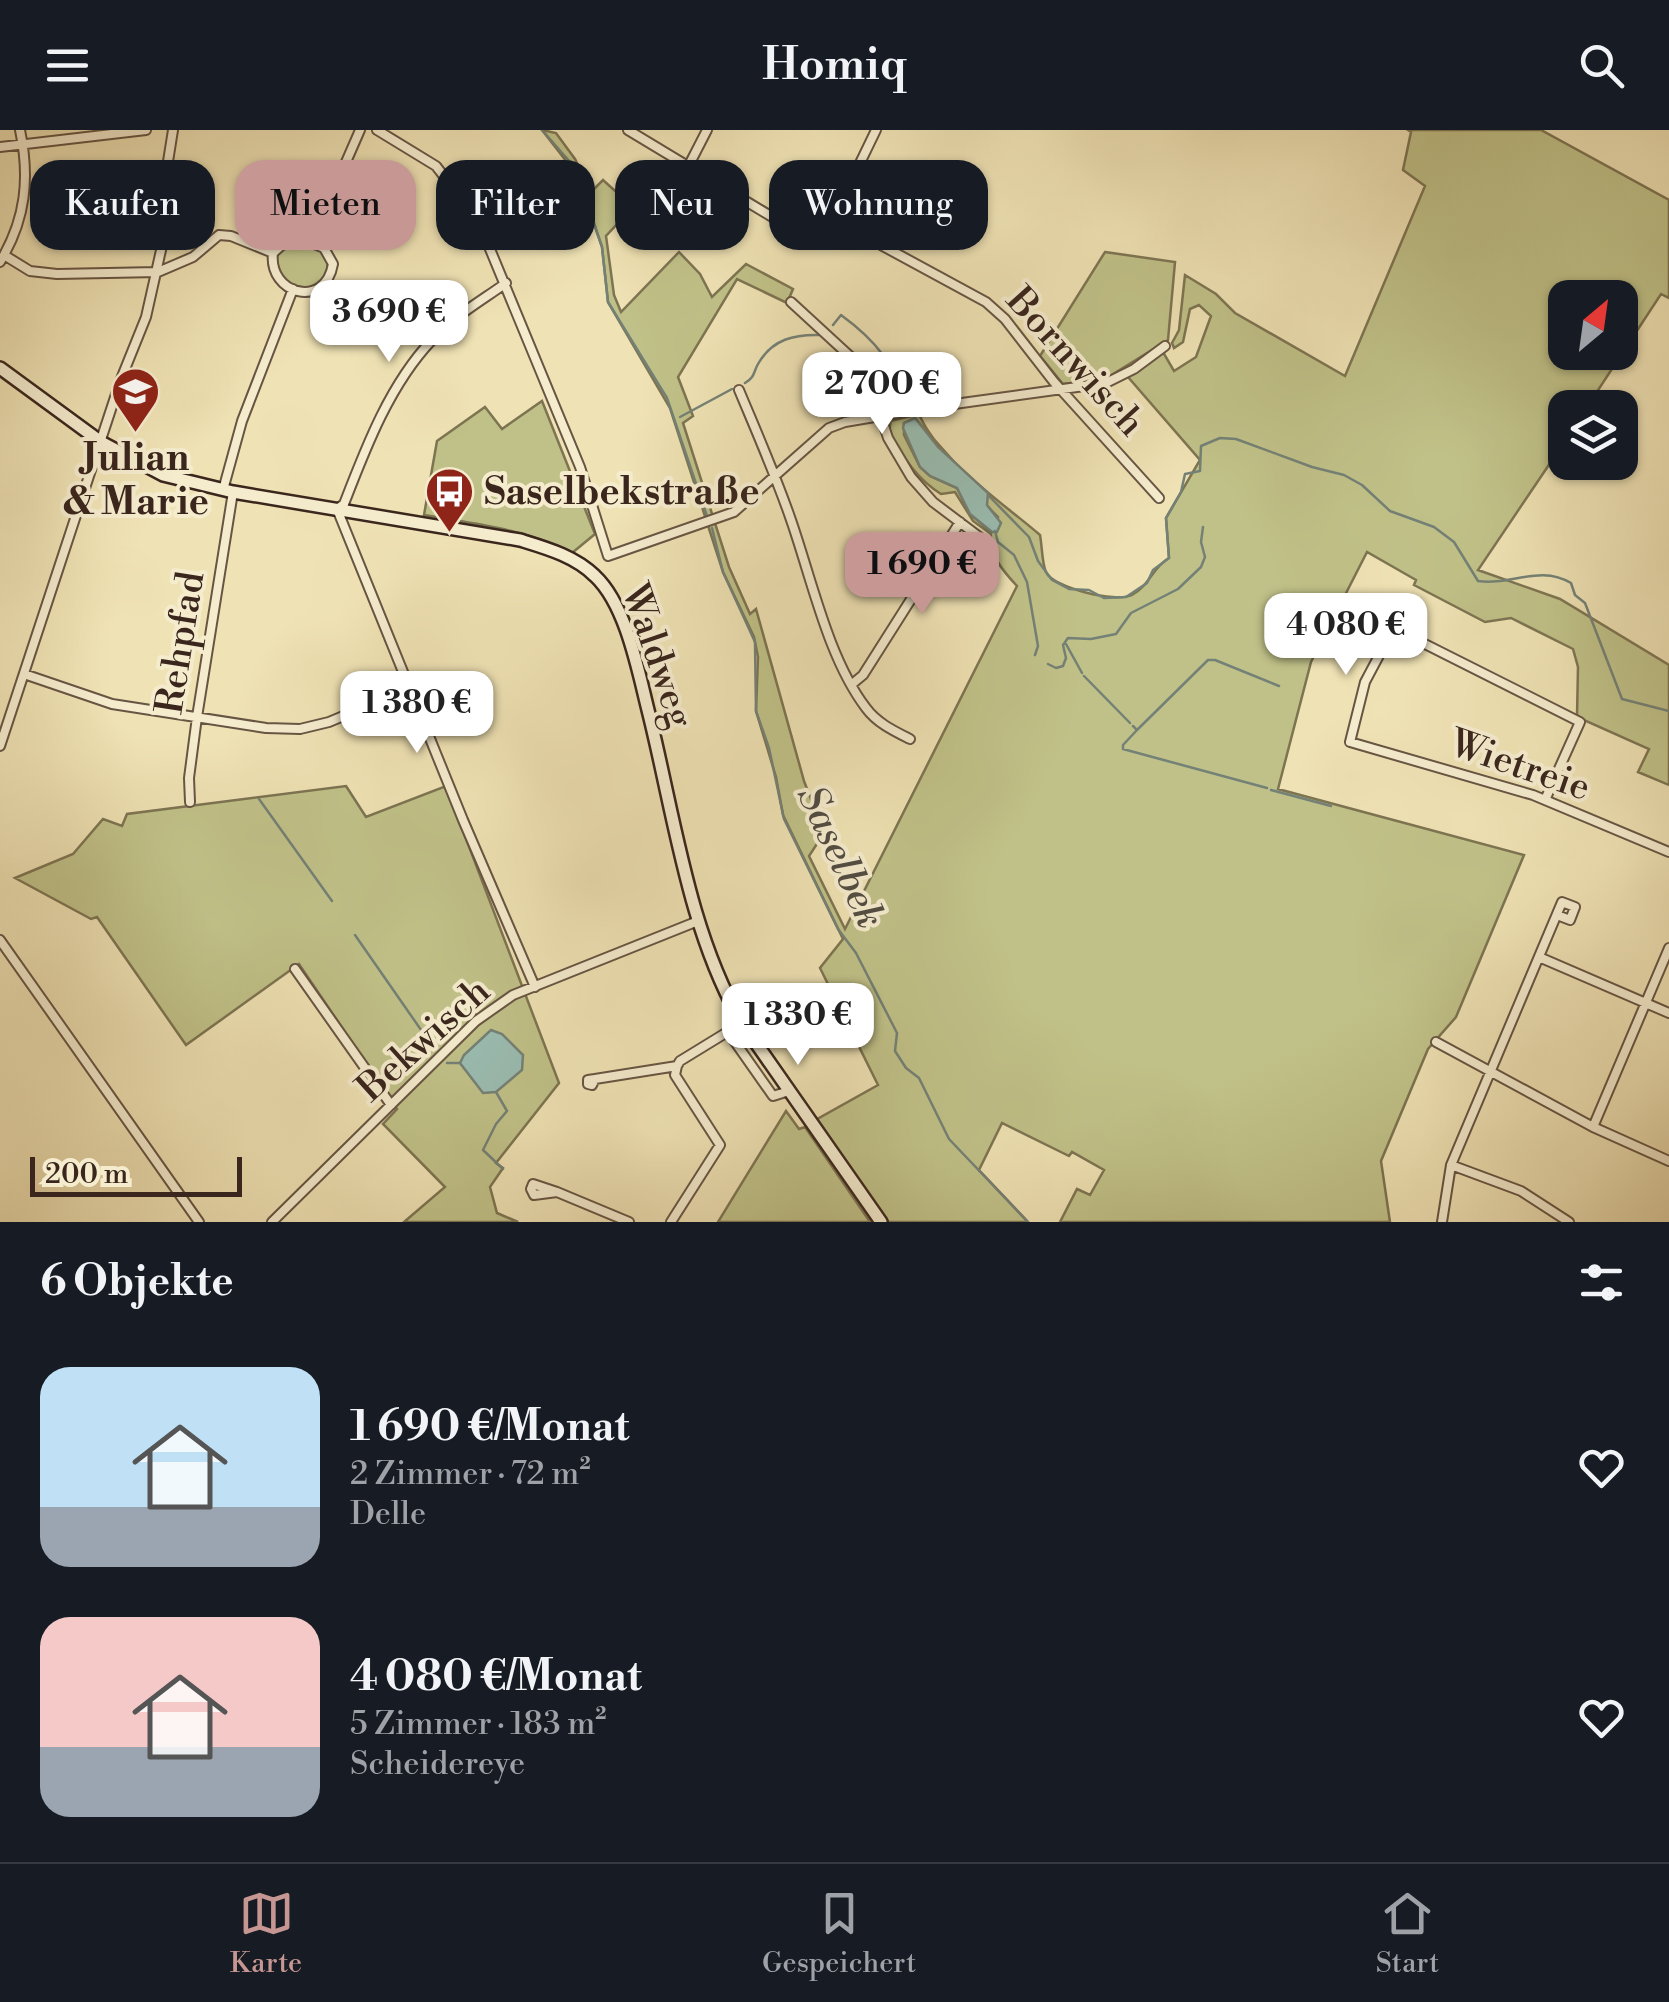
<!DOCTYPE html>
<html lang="de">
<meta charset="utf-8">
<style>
body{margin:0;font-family:"Libre Bodoni",serif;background:#242831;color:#f1f3f6;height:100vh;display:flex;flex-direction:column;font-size:38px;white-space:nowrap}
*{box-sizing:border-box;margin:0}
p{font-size:32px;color:#9ea1a6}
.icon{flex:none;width:55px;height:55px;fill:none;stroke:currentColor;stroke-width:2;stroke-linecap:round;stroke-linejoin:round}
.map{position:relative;height:1092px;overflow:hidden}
.sheet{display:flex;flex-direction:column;background:#171b24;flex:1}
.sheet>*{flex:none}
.hud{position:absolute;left:30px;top:30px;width:1000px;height:90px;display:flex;gap:20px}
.needle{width:65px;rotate:29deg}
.controls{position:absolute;left:1548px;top:150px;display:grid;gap:20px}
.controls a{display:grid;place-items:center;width:90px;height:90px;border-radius:20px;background:#171b24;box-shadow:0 2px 8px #0004;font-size:50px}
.scale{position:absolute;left:30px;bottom:25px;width:212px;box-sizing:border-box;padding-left:10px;border:5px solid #3a261d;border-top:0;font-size:28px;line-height:35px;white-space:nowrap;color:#3a261d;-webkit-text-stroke:8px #f5ecce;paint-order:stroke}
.price{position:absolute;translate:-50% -85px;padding:0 22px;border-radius:20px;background:#fff;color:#222;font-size:32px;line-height:65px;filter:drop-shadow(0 2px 5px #0008)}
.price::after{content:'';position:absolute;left:50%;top:60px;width:30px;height:22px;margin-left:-15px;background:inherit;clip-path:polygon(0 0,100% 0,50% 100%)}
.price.current{background:#c59692;color:#111}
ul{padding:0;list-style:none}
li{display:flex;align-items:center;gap:30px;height:250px;padding:0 40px}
li span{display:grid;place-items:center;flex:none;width:280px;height:200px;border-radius:30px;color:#555}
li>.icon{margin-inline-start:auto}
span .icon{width:120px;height:120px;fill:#fffc;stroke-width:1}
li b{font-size:42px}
h2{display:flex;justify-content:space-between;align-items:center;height:120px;padding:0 40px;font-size:42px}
.chip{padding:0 35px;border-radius:30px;background:#171b24;box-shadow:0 2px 8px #0004;font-size:35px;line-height:90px}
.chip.current{background:#c59692;color:#111}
header{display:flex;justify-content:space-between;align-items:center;height:130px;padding:0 40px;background:#171b24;font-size:45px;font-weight:600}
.tab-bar{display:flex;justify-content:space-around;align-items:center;height:140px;border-top:2px solid #363941;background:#171b24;font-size:28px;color:#9ea1a6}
.tab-bar a{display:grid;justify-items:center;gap:5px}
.tab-bar .current{color:#c59692}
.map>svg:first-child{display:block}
.green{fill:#c0c188;stroke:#7d7452;stroke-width:2.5;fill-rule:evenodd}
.water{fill:#9abdb2;stroke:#748176;stroke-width:2.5}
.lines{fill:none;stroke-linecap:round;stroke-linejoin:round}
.stream{stroke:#748176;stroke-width:2.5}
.street-casing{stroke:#675543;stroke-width:12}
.secondary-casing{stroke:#3a261d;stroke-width:16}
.street{stroke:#f5ecce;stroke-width:8}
.secondary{stroke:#f5ecce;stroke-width:11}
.labels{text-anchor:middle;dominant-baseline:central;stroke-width:8;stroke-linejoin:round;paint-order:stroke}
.street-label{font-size:38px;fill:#3a261d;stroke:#f5ecce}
.poi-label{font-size:38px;font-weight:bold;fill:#3a261d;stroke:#f5ecce}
.water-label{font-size:40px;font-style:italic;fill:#524c42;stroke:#f5ecce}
</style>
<header><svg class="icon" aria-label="menu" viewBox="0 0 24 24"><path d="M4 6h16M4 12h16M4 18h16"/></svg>Homiq<svg class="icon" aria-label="search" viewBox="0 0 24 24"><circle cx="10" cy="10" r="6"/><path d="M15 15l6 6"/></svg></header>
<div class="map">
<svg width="1669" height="1092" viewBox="0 0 1669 1092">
<rect width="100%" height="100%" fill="#efe2b4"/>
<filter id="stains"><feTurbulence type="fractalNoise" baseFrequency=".002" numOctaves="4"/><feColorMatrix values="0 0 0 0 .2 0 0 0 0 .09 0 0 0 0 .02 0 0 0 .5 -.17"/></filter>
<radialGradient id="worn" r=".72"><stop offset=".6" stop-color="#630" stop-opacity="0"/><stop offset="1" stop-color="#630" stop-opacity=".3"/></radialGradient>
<!-- green -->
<path class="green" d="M542,0L556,3L575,29L591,62L603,50L633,77L606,106L614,165L621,182L679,122L700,144L712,167L746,134L793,159L787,173L737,149L678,247L693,286L683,293L729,437L750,484L756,479L804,651L824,703L809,726L845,799L1017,456C1003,441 989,425 991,404L973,391L955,362L941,364C917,349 901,326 889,300L891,291L919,284C939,331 1002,372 1040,405C1042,415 1042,434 1046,442C1053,458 1116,473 1132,465C1149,456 1153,437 1169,428L1166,388L1200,330L1128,247L1163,222L1174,241L1196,227L1211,186L1199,175L1190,179L1183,212L1174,218L1172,213L1179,200L1185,145L1216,164L1235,183L1345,246L1425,56L1403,40L1411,2L1408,0H1541L1669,70V168L1661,164L1587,277L1565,278V311L1478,440L1560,469L1669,535V655L1638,642L1649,619L1577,587L1578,537L1573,519L1511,488L1485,492L1414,455L1416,450L1367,422L1311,532L1278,659L1524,725L1456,887L1428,919L1381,1031L1390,1092H1060L1077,1059L1090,1065L1104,1040L1072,1022L1069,1026L1002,993L979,1040L1028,1092H881L812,992L878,955L820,838L843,809L783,685L776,647L756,581L758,527L754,507L723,442L670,278L608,172L602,117L577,45ZM1565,168H1620V222H1565ZM915,288L965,344L988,363L984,368L986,375L998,387L991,402L970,384L957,358L930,346L920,337L904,305V293Z
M299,112C330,115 335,134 318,157C295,160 277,152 276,127L282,119Z
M1105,122L1175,132L1168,210L1105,249L1063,254L1040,226Z
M542,271L595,404L572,423C526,399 475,394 424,385L437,311L485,277L502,299Z
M346,656L366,687L446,656L559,953L496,1033L503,1038L490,1057L497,1083L518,1092H404L445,1057L383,994L397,979L299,834L186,915L97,787L91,789L15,748L73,724L103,689L122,696L127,684Z
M786,981L799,999L805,997L870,1092H718Z"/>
<!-- water -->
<path class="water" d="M915,288L938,317L988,363L987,375L1001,393L997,402H992L970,384L957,358L930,346L920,337L903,298L904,293Z
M491,900L502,904L523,925L522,940L496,962L483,963L460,933L464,925Z"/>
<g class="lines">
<!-- stream -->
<path class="stream" d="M542,0L570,32L581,54L602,117L608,172L667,268L707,386
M833,195L841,185C874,209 898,236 905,278
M745,253C755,247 753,243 758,234C772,209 795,204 821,205
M680,287L732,259
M989,366L1029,407L1038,431L1052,450L1069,459L1089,460L1104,468L1126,467L1147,453L1153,440L1169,428L1166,388L1181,362L1185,344L1200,341L1201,316L1220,308L1236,309L1312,337L1344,345L1362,355L1390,381L1434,397L1454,412L1478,451C1510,456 1540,434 1571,453L1575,465L1585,473L1622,569L1669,581
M712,398L723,442L755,512L756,581L769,618L784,689L838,799L856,823L897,903L895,921L906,938L919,948L949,1009L1028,1092
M995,401L998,412L1014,425L1027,452L1038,516L1035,525
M1066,514L1082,543
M1048,534L1056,538L1063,536L1066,528L1063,515L1068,508L1091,509L1116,504L1131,483L1178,459L1201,437L1205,427L1201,412L1203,397
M1084,546L1130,593
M1133,596L1137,600L1208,530H1215L1279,556
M1137,600L1123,615V619L1267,658
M1271,660L1331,676
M259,669L332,771
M355,805L435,920
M447,933H460
M496,962L507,981L496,994L483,1020L503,1039"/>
<defs>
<path id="street" d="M377,0L436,36L478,90L580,337L608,426
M628,0L807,108L819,109L833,89L876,0
M0,17L146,0
M688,37L707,0
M833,89L986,172L1005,189L1054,252L1159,368
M302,109L324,118L333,134C325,180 268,164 273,123L282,115Z
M312,110L360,0
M4,125L30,141L57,144L158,142L193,127L219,105L231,106L273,123
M0,132C26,89 30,48 20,0
M506,153C481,171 453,187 432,210C390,254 366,317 344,374L337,379L463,690L535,857
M791,172L866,241L888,308L911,347L933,372L990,415
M739,260C757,303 776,346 791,390C812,450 828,528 866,578C877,593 894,601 910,609
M223,360L242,291L293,159
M608,426L734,382L829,298L845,292L940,276L1106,253L1134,239L1165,216
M24,544L112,574L266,598L300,599L329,592L410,558
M851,555L863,545L960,392
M0,616L121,249L146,187L168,89L166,44L173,0
M1545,670L1580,592L1401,502L1391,503L1365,552L1350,612L1533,665L1669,722
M190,672L189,648L197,587L233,362
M0,810L199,1092
M1539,827L1669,883
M295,839L391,975
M728,902L773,966L789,961
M1436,912L1593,997L1669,1031
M595,949L677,936L680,931L742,893
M595,949L592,955L588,954V950Z
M1593,997L1669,818
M1451,1035L1521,1061L1569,1092
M533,1054L557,1062L534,1065L531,1059Z
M557,1062L629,1092
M272,1092L476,891L513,865L698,791
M671,1092L720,1015L675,945L677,936
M1442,1092L1451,1035L1562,772L1575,777L1570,790L1557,785"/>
<path id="secondary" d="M0,238L101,312L163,345L233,362L520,410C546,418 575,426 595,446C626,475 638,540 648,580C674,683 688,801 742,893L881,1092"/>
</defs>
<!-- street casing -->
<use href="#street" class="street-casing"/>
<!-- secondary casing -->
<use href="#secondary" class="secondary-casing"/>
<!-- street -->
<use href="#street" class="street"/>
<!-- secondary -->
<use href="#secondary" class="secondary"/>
</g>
<!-- icons -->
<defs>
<symbol id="school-pin" viewBox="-11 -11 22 30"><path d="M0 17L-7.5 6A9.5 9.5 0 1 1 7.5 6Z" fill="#8f2418" stroke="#f5ecce"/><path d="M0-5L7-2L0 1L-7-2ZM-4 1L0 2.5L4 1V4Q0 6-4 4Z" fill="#fff"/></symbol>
<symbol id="bus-pin" viewBox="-11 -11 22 30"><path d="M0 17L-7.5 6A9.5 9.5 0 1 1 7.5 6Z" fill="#8f2418" stroke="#f5ecce"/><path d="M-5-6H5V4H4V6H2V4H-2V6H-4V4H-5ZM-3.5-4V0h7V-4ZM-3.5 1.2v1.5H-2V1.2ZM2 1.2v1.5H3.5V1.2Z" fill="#fff"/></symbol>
</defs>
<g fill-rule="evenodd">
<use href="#school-pin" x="108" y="234" width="55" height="75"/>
<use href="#bus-pin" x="422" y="334" width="55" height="75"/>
</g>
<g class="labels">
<!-- street labels -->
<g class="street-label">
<text transform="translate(1075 232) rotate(48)">Bornwisch</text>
<text transform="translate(181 513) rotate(-81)">Rehpfad</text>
<text transform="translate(657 526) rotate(71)">Waldweg</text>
<text transform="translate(1520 636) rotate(19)">Wietreie</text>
<text transform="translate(424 910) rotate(-42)">Bekwisch</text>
</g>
<!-- poi labels -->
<g class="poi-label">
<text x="136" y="328">Julian<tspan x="136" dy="44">&amp; Marie</tspan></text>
<text x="484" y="362" text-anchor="start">Saselbekstraße</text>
</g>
<!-- water labels -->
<g class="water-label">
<text transform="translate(840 727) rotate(65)">Saselbek</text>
</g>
</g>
<rect width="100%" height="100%" filter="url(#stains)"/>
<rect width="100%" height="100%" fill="url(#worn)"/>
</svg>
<div class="controls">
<a><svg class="needle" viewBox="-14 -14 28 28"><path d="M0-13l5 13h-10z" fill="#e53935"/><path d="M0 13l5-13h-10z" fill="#9ea1a6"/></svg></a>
<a><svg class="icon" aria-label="layers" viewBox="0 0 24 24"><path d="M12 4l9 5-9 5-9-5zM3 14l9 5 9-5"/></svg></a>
</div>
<div class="scale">200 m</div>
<b class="price" style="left:389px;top:235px">3 690 €</b>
<b class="price" style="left:882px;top:307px">2 700 €</b>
<b class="price current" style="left:922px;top:487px">1 690 €</b>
<b class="price" style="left:1346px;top:548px">4 080 €</b>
<b class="price" style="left:417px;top:626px">1 380 €</b>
<b class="price" style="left:798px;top:938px">1 330 €</b>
<div class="hud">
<a class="chip">Kaufen</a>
<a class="chip current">Mieten</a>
<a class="chip">Filter</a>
<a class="chip">Neu</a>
<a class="chip">Wohnung</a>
</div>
</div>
<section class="sheet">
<h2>6 Objekte<svg class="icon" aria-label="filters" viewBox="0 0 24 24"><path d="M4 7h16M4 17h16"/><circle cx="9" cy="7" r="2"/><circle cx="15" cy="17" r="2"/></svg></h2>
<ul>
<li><span style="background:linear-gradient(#bfe0f5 70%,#9aa5b1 0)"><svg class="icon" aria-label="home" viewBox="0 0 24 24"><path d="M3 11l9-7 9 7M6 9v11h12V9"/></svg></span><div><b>1 690 €/Monat</b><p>2 Zimmer · 72 m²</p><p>Delle</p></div><svg class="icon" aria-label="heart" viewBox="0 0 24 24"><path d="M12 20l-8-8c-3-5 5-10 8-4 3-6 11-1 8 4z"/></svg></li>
<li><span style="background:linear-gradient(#f6c9c9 65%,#9aa5b1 0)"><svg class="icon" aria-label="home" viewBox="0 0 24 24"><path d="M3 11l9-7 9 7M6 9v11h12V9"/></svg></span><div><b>4 080 €/Monat</b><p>5 Zimmer · 183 m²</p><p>Scheidereye</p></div><svg class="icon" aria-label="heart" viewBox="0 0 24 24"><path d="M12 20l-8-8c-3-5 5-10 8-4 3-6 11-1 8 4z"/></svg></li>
</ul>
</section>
<nav class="tab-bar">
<a class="current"><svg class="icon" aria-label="map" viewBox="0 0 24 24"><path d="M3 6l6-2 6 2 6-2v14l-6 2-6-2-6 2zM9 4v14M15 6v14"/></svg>Karte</a>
<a><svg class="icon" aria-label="saved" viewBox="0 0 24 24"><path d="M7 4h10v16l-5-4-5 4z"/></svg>Gespeichert</a>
<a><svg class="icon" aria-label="home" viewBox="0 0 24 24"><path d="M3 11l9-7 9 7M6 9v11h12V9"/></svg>Start</a>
</nav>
